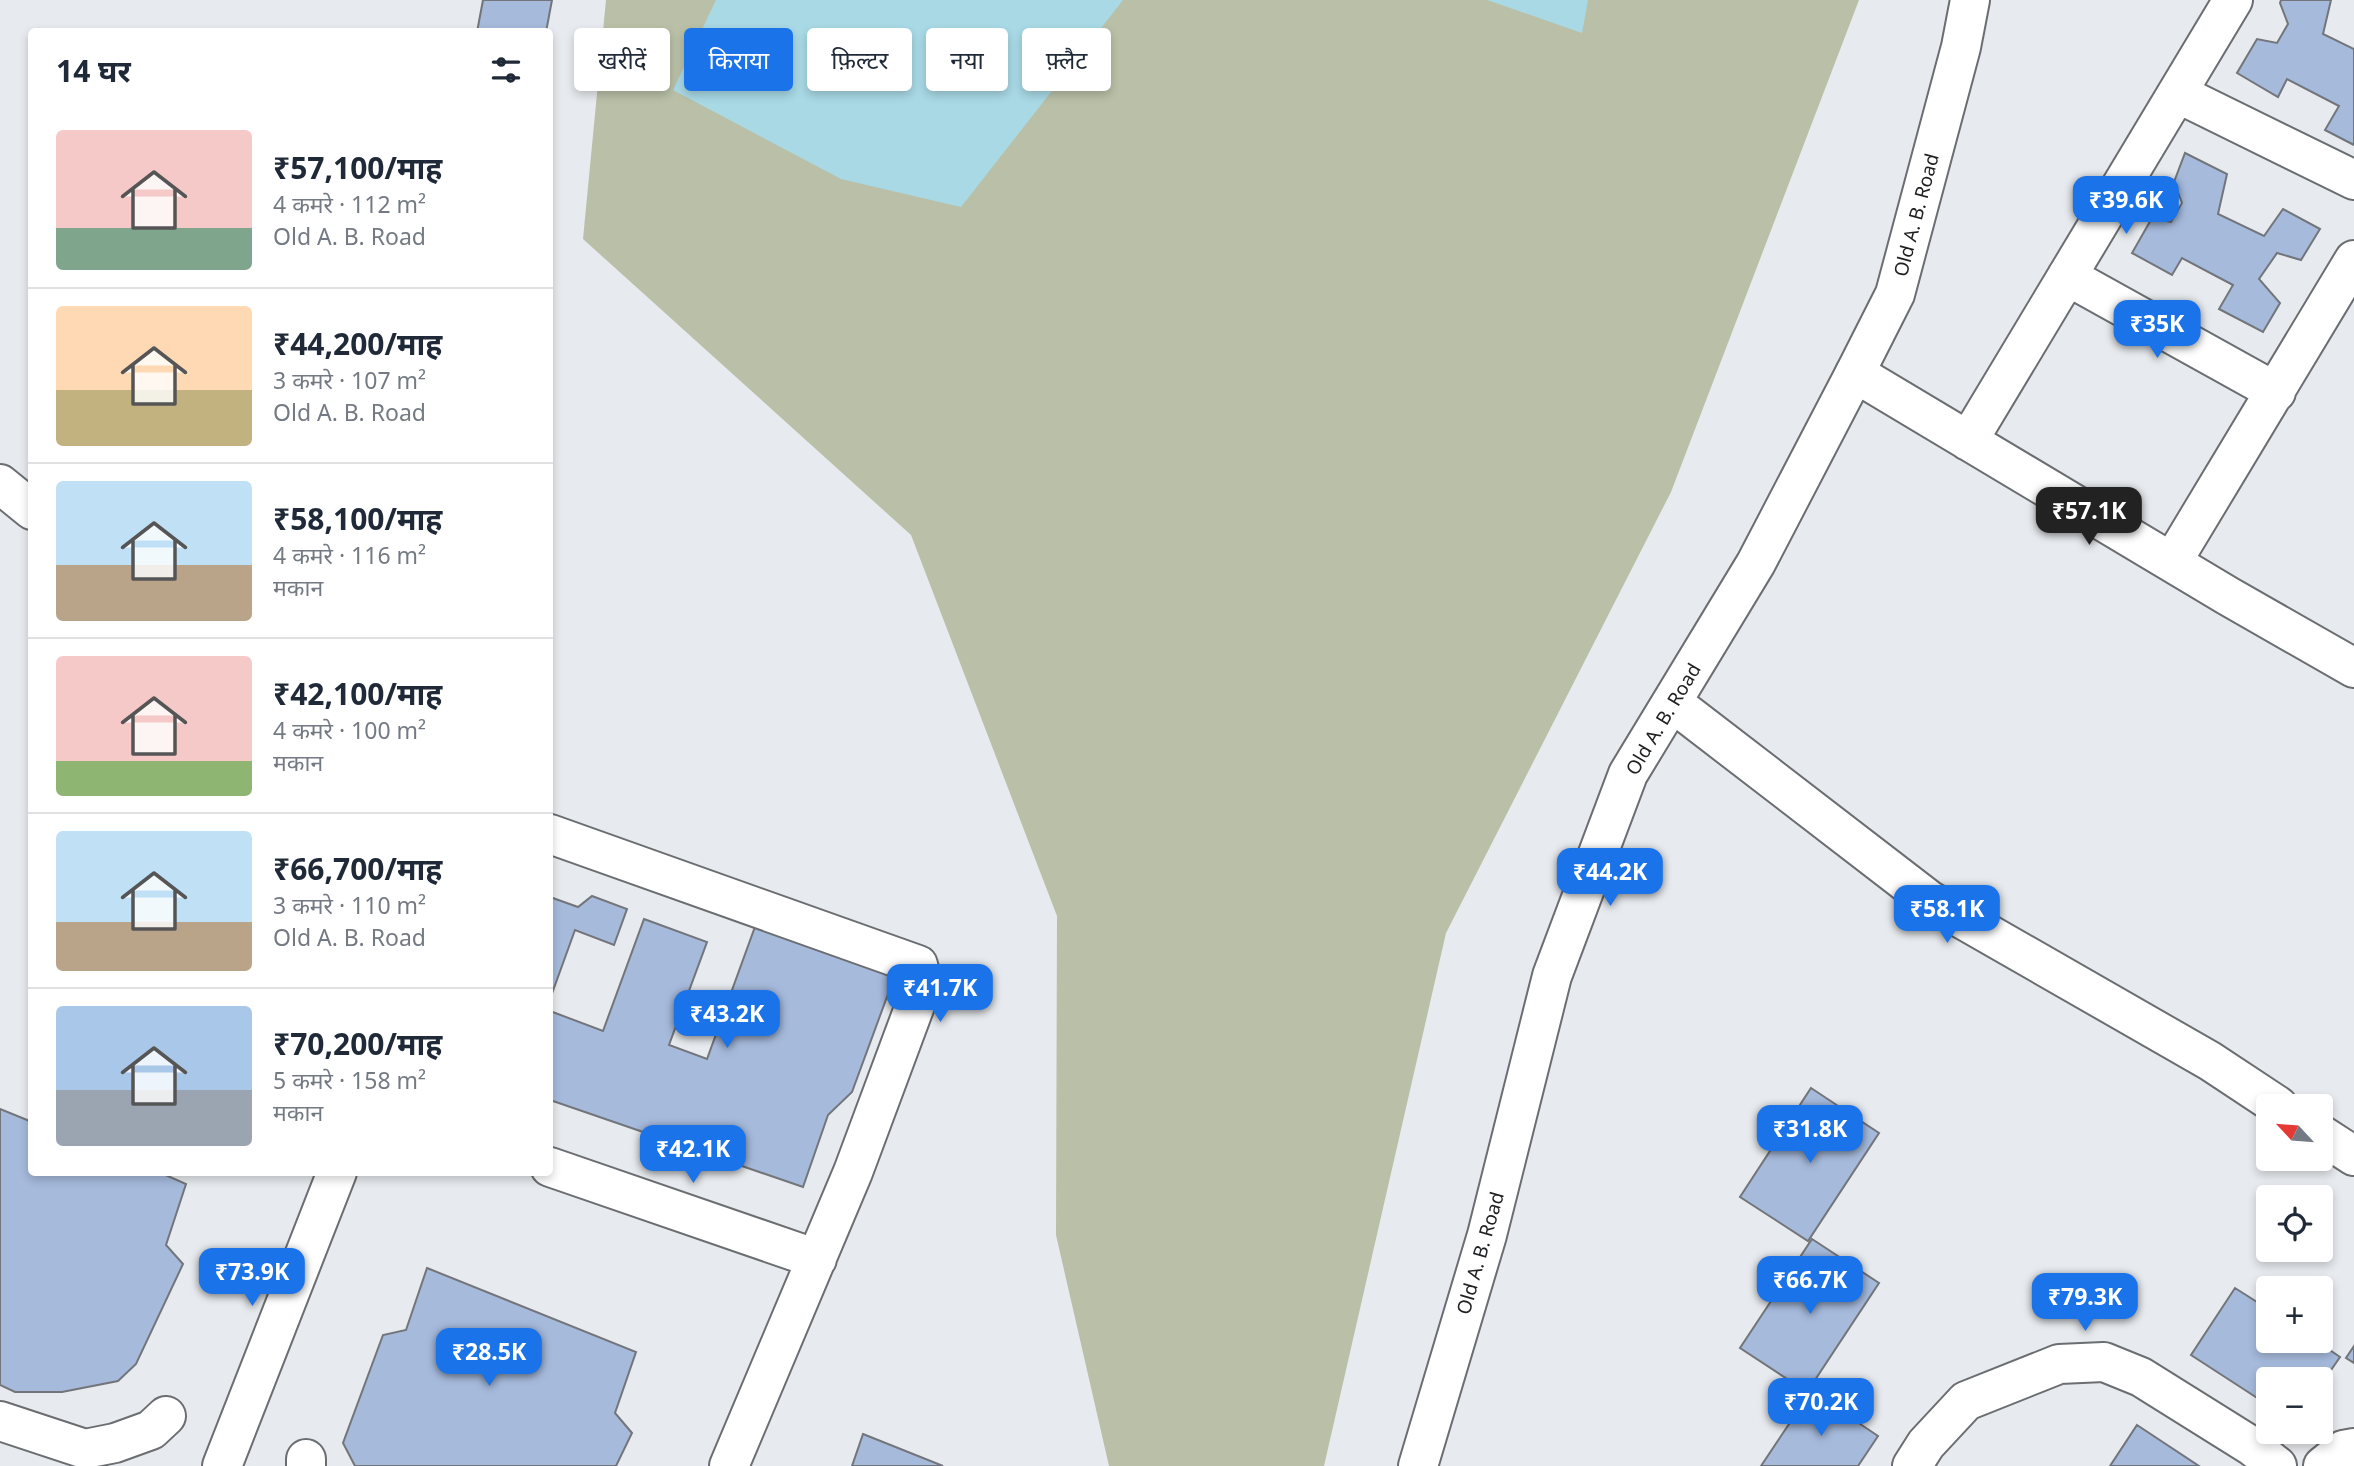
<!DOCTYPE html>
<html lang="hi">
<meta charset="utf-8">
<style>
body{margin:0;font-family:"Noto Sans","Noto Sans Devanagari",sans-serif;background:#f2f2f3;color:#1f2937;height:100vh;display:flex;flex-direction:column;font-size:26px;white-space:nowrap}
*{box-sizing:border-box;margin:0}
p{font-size:23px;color:#747a83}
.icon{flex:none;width:38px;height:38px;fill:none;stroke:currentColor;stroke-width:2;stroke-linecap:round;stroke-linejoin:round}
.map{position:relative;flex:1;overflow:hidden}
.side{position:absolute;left:28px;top:28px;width:525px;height:1148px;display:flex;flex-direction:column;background:#fff;border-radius:7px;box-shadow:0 4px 10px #0003}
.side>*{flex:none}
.guide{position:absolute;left:574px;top:28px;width:665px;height:63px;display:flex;gap:14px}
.needle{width:46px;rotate:296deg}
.buttons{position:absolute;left:2256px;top:1094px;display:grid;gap:14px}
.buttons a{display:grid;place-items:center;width:77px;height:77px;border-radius:7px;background:#fff;box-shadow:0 4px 10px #0003;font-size:35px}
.price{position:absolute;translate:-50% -60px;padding:0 16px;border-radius:14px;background:#1a73e8;color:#fff;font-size:23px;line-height:46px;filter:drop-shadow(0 2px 4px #0008)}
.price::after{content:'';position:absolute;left:50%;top:42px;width:21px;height:16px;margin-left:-10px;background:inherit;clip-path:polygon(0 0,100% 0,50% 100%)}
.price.selected{background:#222;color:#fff}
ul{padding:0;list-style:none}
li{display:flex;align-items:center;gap:21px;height:175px;padding:0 28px}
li+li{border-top:2px solid #e0e1e3}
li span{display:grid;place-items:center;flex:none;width:196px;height:140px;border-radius:7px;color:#555}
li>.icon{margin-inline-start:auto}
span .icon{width:84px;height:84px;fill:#fffc;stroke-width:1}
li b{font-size:30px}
h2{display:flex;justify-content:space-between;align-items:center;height:84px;padding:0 28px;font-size:30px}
.tag{padding:0 24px;border-radius:7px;background:#fff;box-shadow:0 4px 10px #0003;font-size:24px;line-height:63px}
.tag.selected{background:#1a73e8;color:#fff}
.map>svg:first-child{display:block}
.green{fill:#b9c0a7}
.water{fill:#a8d9e5}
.building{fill:#a6badc;stroke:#727579;stroke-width:2}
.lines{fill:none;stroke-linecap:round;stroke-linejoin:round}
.minor-casing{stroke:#6b6e71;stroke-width:42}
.major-casing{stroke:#6b6e71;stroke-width:42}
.minor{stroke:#fff;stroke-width:38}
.major{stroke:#fff;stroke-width:38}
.labels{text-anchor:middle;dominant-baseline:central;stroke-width:5;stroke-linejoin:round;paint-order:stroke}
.street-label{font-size:19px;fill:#202122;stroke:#fff}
</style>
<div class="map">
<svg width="2354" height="1466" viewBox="0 0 2354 1466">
<rect width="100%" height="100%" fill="#e7eaee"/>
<!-- green -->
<path class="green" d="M606,0H1859L1671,492L1446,933L1324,1466H1109L1056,1235L1057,916L911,535L583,239Z"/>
<!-- water -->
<path class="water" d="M716,0H1123L961,207L841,179L673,90Z
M1487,0H1588L1582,33Z"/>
<!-- building -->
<path class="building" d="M483,0H552L546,32H477Z
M2281,0H2331L2323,34L2354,49V145L2325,130L2339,106L2287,79L2278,97L2237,73L2257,39L2277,43L2288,24L2280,3Z
M2185,153L2227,174L2218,214L2264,236L2283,209L2320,229L2301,260L2277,253L2259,279L2280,303L2263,332L2219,309L2233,285L2182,258L2172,275L2132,253L2152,218L2171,222L2182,203L2174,182Z
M592,896L627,909L614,945L575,930L550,999V897L578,907Z
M644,919L707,942L669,1045L707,1059L756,924L895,975L852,1092L828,1115L803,1187L550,1100V1011L603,1031Z
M1811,1088L1879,1133L1808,1241L1740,1197Z
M0,1109L32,1122V1172H159L186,1184L166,1245L183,1264L136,1364L118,1381L62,1392H15L0,1385Z
M1812,1239L1879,1283L1807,1392L1740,1348Z
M427,1268L636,1352L615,1413L632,1433L616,1466H355L343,1443L383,1335L406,1330Z
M2235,1288L2268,1309V1340H2315L2340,1357L2320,1386V1379H2268V1405L2191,1355Z
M2354,1346V1363L2346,1358Z
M1811,1391L1878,1436L1858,1466H1761Z
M2137,1425L2199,1466H2110Z
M863,1434L943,1466H852Z"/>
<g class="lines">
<defs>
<path id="minor" d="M2177,93L2354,180
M2067,276L2276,392
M1968,441L2233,0
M0,484L32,510
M2172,562L2354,260
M1673,703L1929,900L2210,1061L2278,1106
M550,834L918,965L923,984L853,1172L729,1466
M2320,1134L2354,1156
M550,1167L817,1259
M0,1421L85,1449L115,1443L151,1430L166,1416
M222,1466L337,1172
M306,1466V1459
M1418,1466L1487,1235L1552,976L1628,774L1756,563L1855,373L2228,596L2354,668
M1912,1466L1926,1444L1966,1401L2059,1364L2104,1362L2141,1377L2253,1447L2277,1466
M2323,1466L2343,1450L2354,1448"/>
<path id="major" d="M1855,373L1895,294L1961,47L1970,0"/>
</defs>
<!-- minor casing -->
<use href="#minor" class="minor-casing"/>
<!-- major casing -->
<use href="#major" class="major-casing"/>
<!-- minor -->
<use href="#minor" class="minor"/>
<!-- major -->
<use href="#major" class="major"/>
</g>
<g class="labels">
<!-- street labels -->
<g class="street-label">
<text transform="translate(1916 215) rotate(-75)">Old A. B. Road</text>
<text transform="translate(1663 719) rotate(-59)">Old A. B. Road</text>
<text transform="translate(1480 1253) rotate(-74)">Old A. B. Road</text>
</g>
</g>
</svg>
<div class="buttons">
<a><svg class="needle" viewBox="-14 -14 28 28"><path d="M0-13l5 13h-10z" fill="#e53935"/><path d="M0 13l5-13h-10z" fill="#747a83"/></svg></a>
<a><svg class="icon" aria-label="locate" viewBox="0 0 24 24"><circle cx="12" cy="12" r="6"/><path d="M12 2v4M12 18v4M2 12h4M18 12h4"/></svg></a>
<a>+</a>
<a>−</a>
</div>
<b class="price" style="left:2126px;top:236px">₹39.6K</b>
<b class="price" style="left:2157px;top:360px">₹35K</b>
<b class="price selected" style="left:2089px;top:547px">₹57.1K</b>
<b class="price" style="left:1610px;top:908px">₹44.2K</b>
<b class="price" style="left:1947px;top:945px">₹58.1K</b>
<b class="price" style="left:940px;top:1024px">₹41.7K</b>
<b class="price" style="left:727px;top:1050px">₹43.2K</b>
<b class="price" style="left:1810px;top:1165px">₹31.8K</b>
<b class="price" style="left:693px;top:1185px">₹42.1K</b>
<b class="price" style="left:252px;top:1308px">₹73.9K</b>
<b class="price" style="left:1810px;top:1316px">₹66.7K</b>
<b class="price" style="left:2085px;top:1333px">₹79.3K</b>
<b class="price" style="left:489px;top:1388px">₹28.5K</b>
<b class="price" style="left:1821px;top:1438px">₹70.2K</b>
<div class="guide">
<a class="tag">खरीदें</a>
<a class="tag selected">किराया</a>
<a class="tag">फ़िल्टर</a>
<a class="tag">नया</a>
<a class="tag">फ़्लैट</a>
</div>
<section class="side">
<h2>14 घर<svg class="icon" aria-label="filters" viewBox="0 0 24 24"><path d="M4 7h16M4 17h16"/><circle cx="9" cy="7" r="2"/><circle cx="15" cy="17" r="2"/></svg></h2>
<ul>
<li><span style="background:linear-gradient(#f6c9c9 70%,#7fa58c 0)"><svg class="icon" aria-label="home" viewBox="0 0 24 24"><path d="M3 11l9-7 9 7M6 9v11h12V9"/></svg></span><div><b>₹57,100/माह</b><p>4 कमरे · 112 m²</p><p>Old A. B. Road</p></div></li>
<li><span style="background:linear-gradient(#ffd9b3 60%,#c2b280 0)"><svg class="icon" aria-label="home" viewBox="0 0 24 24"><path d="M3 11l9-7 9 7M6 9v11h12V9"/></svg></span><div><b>₹44,200/माह</b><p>3 कमरे · 107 m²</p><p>Old A. B. Road</p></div></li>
<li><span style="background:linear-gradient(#bfe0f5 60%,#b9a48a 0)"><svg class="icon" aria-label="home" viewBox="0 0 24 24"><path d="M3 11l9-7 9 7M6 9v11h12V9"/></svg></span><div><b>₹58,100/माह</b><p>4 कमरे · 116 m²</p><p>मकान</p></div></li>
<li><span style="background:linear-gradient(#f6c9c9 75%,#8fb573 0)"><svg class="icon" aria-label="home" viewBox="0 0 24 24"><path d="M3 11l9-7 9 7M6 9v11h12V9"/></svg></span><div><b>₹42,100/माह</b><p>4 कमरे · 100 m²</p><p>मकान</p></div></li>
<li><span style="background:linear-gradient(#bfe0f5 65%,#b9a48a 0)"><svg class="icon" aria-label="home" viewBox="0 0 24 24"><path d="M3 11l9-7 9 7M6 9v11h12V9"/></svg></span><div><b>₹66,700/माह</b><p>3 कमरे · 110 m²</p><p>Old A. B. Road</p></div></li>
<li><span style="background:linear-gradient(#a9c7e8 60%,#9aa5b1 0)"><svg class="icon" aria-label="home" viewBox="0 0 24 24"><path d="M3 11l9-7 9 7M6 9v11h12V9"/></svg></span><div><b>₹70,200/माह</b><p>5 कमरे · 158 m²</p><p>मकान</p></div></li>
</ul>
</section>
</div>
